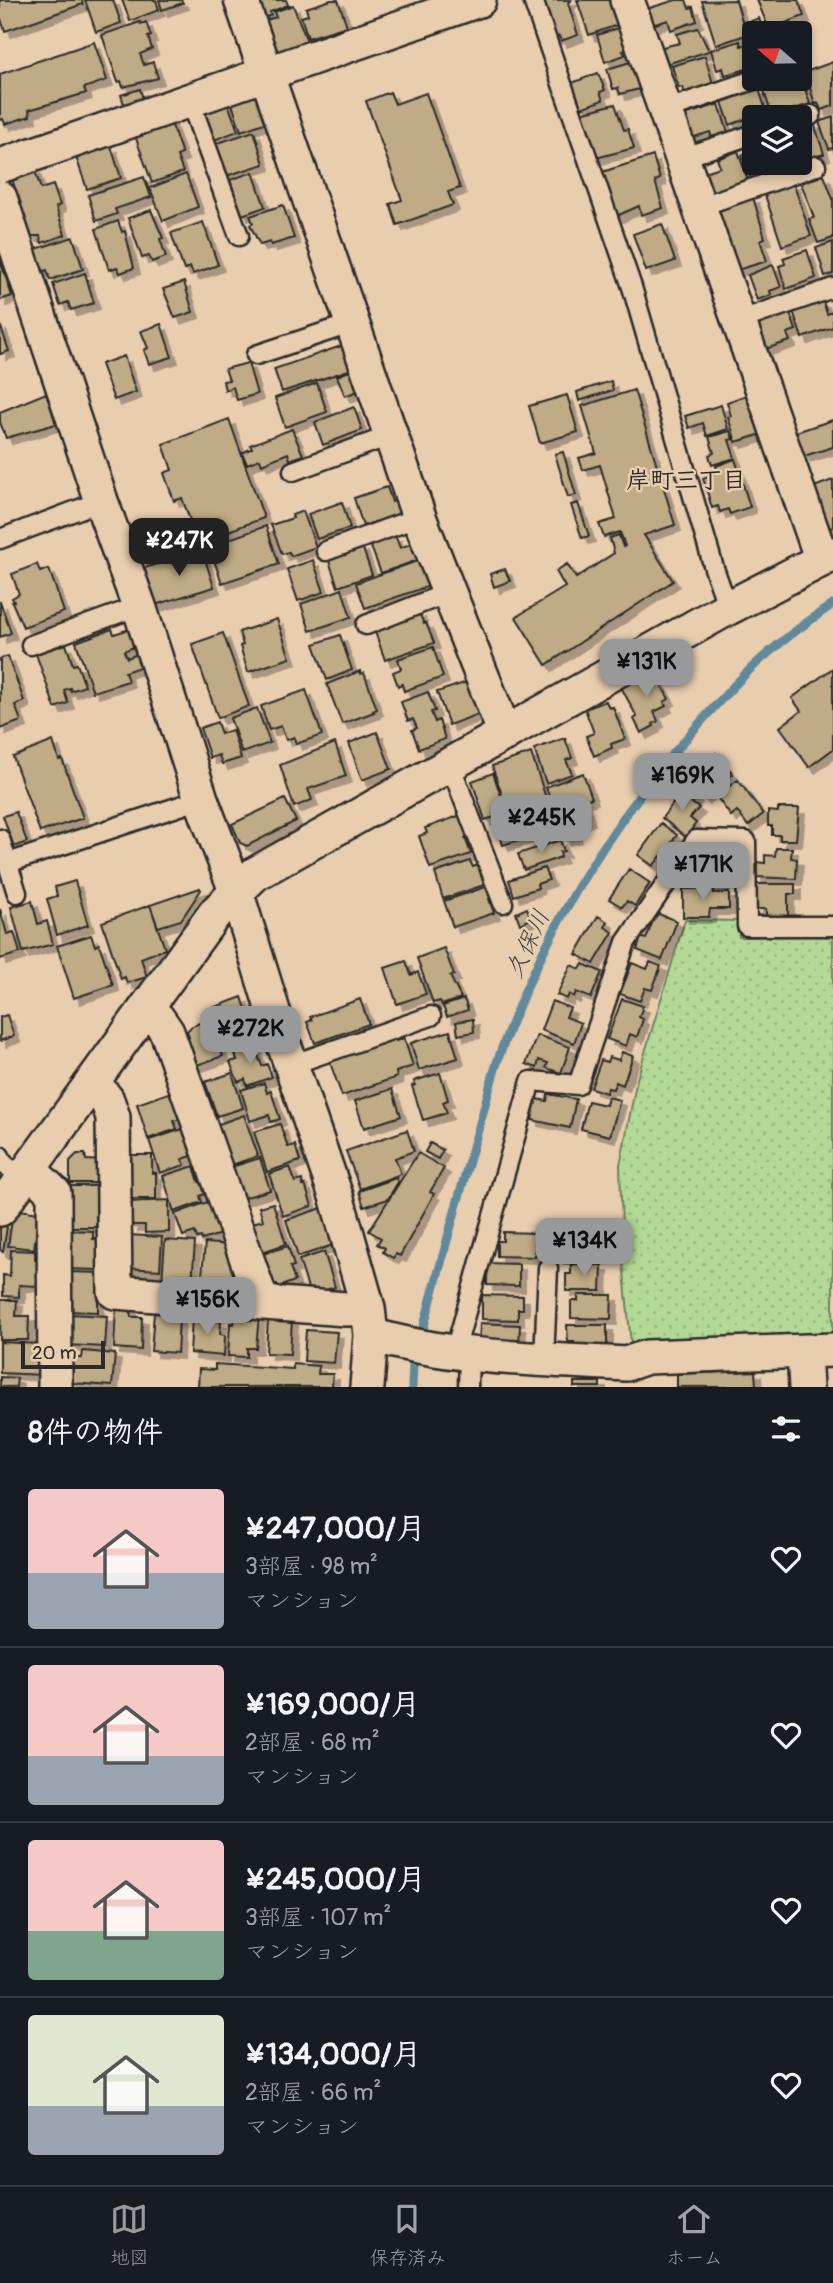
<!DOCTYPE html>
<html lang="ja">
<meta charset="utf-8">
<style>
body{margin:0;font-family:Pangolin,"Klee One",sans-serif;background:#20242c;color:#f1f3f6;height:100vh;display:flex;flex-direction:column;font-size:26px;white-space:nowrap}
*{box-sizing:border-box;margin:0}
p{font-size:23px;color:#9ea1a6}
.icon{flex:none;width:38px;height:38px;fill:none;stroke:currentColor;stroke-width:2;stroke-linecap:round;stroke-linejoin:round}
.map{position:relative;height:1387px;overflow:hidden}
.panel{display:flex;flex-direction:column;background:#171b24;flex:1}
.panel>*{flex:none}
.needle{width:46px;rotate:290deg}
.controls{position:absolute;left:742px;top:21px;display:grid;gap:14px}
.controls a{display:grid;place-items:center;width:70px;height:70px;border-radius:7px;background:#171b24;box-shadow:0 4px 10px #0003;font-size:35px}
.scale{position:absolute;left:21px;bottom:18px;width:84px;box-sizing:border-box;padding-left:7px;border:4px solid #2b2b2b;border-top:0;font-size:19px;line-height:24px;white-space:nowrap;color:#2b2b2b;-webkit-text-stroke:5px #e8cdaf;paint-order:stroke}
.price{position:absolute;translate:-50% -60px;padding:0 16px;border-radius:14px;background:#98999b;color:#111;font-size:23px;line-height:46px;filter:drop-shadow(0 2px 4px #0008)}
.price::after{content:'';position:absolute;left:50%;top:42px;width:21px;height:16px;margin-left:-10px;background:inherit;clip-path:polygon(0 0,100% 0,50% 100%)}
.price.active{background:#222;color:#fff}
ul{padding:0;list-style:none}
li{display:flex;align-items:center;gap:21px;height:175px;padding:0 28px}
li+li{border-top:2px solid #363941}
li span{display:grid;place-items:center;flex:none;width:196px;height:140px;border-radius:7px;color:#555}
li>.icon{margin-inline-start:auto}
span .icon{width:84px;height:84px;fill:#fffc;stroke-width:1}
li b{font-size:30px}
h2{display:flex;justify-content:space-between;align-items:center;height:84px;padding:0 28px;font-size:30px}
.dock{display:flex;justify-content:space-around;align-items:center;height:98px;border-top:2px solid #363941;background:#171b24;font-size:19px;color:#9ea1a6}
.dock a{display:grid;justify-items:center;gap:4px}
.dock .active{color:#98999b}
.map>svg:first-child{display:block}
.park{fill:url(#park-dots);stroke:#6e8260;stroke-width:2}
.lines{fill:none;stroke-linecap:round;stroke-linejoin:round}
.stream{stroke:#608a9b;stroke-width:9}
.building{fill:#bfab85;stroke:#2b2b2b;stroke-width:2;filter:url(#shadow)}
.service-casing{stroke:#2b2b2b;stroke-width:23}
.minor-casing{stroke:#2b2b2b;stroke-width:38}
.service{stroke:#e8cdaf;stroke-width:18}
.minor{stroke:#e8cdaf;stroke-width:33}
.labels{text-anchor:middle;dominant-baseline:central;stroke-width:5;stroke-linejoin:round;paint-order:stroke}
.neighbourhood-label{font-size:24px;font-weight:bold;fill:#2b2b2b;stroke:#e8cdaf}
.water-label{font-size:24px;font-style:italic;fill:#384347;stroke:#e8cdaf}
</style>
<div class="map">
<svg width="833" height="1387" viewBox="0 0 833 1387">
<defs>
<pattern id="park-dots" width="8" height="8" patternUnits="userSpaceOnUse" patternTransform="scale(1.75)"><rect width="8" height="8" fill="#b2d995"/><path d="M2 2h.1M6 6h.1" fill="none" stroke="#99ba81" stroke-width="1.8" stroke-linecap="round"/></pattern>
<filter id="shadow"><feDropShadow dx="6" dy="6" stdDeviation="0" flood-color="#0004"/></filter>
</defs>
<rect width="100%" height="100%" fill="#e8cdaf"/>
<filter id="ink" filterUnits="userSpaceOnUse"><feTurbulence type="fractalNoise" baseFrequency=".0143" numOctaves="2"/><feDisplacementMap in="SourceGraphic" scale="14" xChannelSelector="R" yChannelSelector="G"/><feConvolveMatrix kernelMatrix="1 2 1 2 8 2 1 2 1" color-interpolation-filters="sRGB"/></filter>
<g filter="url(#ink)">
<!-- park -->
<path class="park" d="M685,920L739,921V937L833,936V1336L775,1341L631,1344L623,1262L620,1165L637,1079Z"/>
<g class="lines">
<!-- stream -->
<path class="stream" d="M412,1387L413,1365C435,1287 455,1208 478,1130C486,1103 492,1075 502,1048C545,931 609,825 692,732C713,708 734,684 758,662C781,641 807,622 833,604"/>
</g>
<!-- building -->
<path class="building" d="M0,0H82L83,4L5,31L0,16Z
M85,0H113L121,23L96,32Z
M122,0H156L159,10L130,21Z
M159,0H181L183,3L162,10Z
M252,0H286L288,5L270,12L271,15L260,20Z
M331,0H338L347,26L308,38L301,17L308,15L306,8Z
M537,0H571L568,3L578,35L561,41L559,36L554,38Z
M577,0H612L620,24L589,35Z
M676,0H686L689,8L693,7L697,21L671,30L668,20L649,26L643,10Z
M736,0L746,35L716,45L702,1Z
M757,0H798L804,16L769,29Z
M293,5L308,44L276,56L263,21L276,17L274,12Z
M759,18L763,30L750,35L746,23Z
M140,22L141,24L146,22L151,36L148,37L152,49L140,54L144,65L153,62L158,78L123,87L121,81L118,82L102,35Z
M624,26L632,49L623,51L625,55L605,62L597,35Z
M698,28L709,51L663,65L658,48L680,43L677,34Z
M740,41L741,46L752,43L754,67L725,75L723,68L717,70L711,50Z
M94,42L107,80L84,88L86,93L29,110L30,116L5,124L3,119L0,120V74Z
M705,56L714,87L685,96L683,87L679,88L672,66Z
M634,61L643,88L620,94L618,88L613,89L607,69Z
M833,62V106L821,110L818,103L815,104L805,72Z
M598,73L605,90L600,92L603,100L581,108L572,83Z
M801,76L810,104L772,116L763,88L793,79H800Z
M140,89L145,105L126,110L121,95Z
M256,89L267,122L241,131L230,98Z
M759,89L768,117H754V125L751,117L730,125L722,102Z
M390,92L395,104L426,93L460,188L448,192L453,205L397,225L390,204L402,200L366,101Z
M227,101L238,131L214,140L203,110Z
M615,104L624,130L628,129L634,148L596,158L581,113Z
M719,104L728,133L712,139L710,132L685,140L678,117Z
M169,117L182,154L177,156L183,172L152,183L133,130Z
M833,117V148L829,149L819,122Z
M814,123L824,154L800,161V128Z
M254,131L264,164L226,176L215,144Z
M111,146L121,178L87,189L76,157Z
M754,150V163H773L776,170L751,179L742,155Z
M738,151L748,181L703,197L696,175L720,167L717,159Z
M653,156L660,179L655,181L663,208L641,215L639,206L612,218L599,173Z
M34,168L41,189L53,185L60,205L56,207L65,235L42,243L40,236H31L11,176Z
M253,172L265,207L242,215L230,180Z
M186,174L198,207L163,221L150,188Z
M824,175L833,199V238L818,243L809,219L814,218L801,183Z
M144,177L151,197L115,209L117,214L96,221L88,195Z
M793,182L811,236L782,246L764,192Z
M753,197L765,238L760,240L767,261L734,271L716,212L733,206L732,203Z
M283,205L294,238L271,245L270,242L260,245L250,225L253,223L250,216Z
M151,210L163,238L160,239L166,257L152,262L149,256L142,258L128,218Z
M118,221L122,232L125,231L134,268L120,273L117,267L109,270L96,229Z
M203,222L218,265L193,274L190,267L184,270L171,233Z
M662,224L675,261L646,271L633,234Z
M73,237L83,269L50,280L47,270L40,272L33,250Z
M833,242V274L825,276L816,248Z
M807,250L816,278L786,289L779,266L785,264L783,258Z
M0,260L12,296L0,300Z
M773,265L781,287L770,291L771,295L757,300L748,275Z
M85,273L94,303L71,310L68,302L60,305L53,284Z
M184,282L193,312L175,318L163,289Z
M823,301L827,314L833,312V327L802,338L793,311Z
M790,313L796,330L787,333L790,341L762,350L754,324Z
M0,324L9,351L0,354Z
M161,324L172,357L149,364L144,350L148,348L141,331Z
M344,345L352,369L282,392L274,369Z
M124,356L136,392L114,400L101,364Z
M248,363L257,394L237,400L233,387L225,390L223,381L229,380L225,369Z
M357,368L366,388L345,396L337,376Z
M611,381L613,390L579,401L577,392Z
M317,383L327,412L285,427L275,398Z
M634,390L675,525L644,535L673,581L546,665L516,617L565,587L556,571L567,564L576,578L614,553L610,538L619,535L623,547L625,546L620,532L604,537L599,524L616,519L600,465L583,470L579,458L596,453L582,406Z
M46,393L56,424L6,438L0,422V412Z
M749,394L762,434L736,442L728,417L731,416L727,402Z
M567,395L578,432L540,443L529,406Z
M721,405L728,429L707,436L703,423L689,428L685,416Z
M354,407L362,430L323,445L315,422Z
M229,419L264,518L198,542L182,498L174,501L164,473L172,470L163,444Z
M833,420V447L804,456L796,432Z
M292,429L303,455L290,460L288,453L262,464L260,459L247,464L242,453L252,448L250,445Z
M730,431L733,439L729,440L735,458L712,465L709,455L714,453L709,437Z
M563,452L576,495L568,497L555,454Z
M735,459L750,507L730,514L728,509L720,512L718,506L712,508L703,478L718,472L716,466Z
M833,480V527L826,530L811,488Z
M387,487L392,502L400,499L405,512L363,526L354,498Z
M342,502L350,528L317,539L308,514Z
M578,503L589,536L582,538L571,505Z
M303,511L316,547L291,556L289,552L282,554L271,525L293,518L292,515Z
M266,526L279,564L222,583L209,546Z
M395,535L400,548L412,543L418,560L381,573L370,544Z
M362,546L372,575L338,587L328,558Z
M202,550L214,587L155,605L144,568Z
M313,560L324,592L298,601L287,569Z
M420,560L429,586L365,608L356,583Z
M37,564L40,572L49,569L64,612L23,627L12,602L14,601L12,598L19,594L12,574Z
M505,569L510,581L494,587L490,574Z
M342,589L351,617L310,631L301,604Z
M0,601L11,633L0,637Z
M419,612L424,624L426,623L434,643L385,660L374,629Z
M277,619L290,658L248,672L240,646L243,645L239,632Z
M112,629L114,634L130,629L136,646L124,651L127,658L138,654L142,666L125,672L128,681L93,692L76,642Z
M223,633L249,706L218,718L192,644Z
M340,635L352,670L327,680L314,644Z
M66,644L73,665L77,664L85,686L71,691L70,688L64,690L68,703L55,708L36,654Z
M433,647L443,677L404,691L402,684L398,686L393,672L401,669L398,659Z
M8,656L24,701L15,705L21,721L0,729V659Z
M833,668V749L809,767L780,727L801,711L792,698Z
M653,670L669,699L664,702L666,706L654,712L658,721L653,724L654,726L641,733L634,719L637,717L621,687Z
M360,671V674L364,673L377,709L373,711L374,712L342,724L327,684Z
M467,682L479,714L449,725L437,692Z
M306,690L322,735L296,744L294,737L286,740L281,726L269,730L261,706Z
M428,692L435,711L431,712L435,722L439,720L445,739L419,749L412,730L417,728L413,719L408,721L401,702Z
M606,701L609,708L613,707L625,739L611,744L612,748L594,756L586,736L594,733L585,709Z
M257,708L270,743L242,753L230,718Z
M217,722L221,734L232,730L241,758L222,764L219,755L210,758L200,728Z
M377,732L391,769L362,780L349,743Z
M565,738L572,758L566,760L572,774L546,783L534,749Z
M53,741L59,760L62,759L83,818L40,832L13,757Z
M335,743L346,776L308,789L312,800L294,807L280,765Z
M531,753L546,798L508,812L492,766Z
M716,753L733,774L703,798L693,787L698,783L694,777L708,767L705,763Z
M493,773L507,813L485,820L472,781Z
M583,773L592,798L584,800L589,819L572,826L576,836L564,839L546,787Z
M738,780L763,814L748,826L737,811L731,816L716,796Z
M684,789L696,797L692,803L699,808L690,818L696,823L686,837L662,818Z
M285,799L296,821L247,846L240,843L232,824Z
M540,804L548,830L503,845L495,819Z
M778,808H799L796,840H780V835H772V826H768V811L778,812Z
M16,812L27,842L14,847L3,816Z
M464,814L472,836L465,838L471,854L430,868L419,836L427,833L425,828Z
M661,823L677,835L669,846L674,850L666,861L661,856L653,866L638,855Z
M560,840L564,851L560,852L561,857L524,870L518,854Z
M776,848H792L791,858L797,859L796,879L756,877L757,862L765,863V855L775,856Z
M704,854H723L724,885L687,886L686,876L698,863H704Z
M470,861L473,867L478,865L484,885L443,899L435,873Z
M544,868L549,880L537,884L538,888L514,896L509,880Z
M629,869L650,883L635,906L627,901L622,907L609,899Z
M75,881L88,925L57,935L47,899L57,896L55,887Z
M757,884H795V894H788V917H766V909H757Z
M489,886L493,898L489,899L494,913L453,927L444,901Z
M200,888L201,890L181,920L158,927L150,905Z
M714,888V893H729V909H710L709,917H683V889Z
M32,901L38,924L47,921L53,944L23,952L11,907Z
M150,905L165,949L141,958L147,977L127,983L125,977L121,979L102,922Z
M527,908L531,919L520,924L516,913Z
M0,909L7,934L14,932L20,953L0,959Z
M656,913L677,921L662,960L637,950L641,937L646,939Z
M598,916L608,922L605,927L613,932L594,964L576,954Z
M91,935L95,946L99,944L113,985L74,998L57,946Z
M444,948L454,975L450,976L461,998L442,1005L440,1001L433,1003L417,958Z
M406,961L411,975L418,972L426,994L397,1004L385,968Z
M650,962L661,966L652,990L645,988L640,1001L620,994L632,963L647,969Z
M583,964L602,972L591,998L576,992L574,997L569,994L567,999L557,995L571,965L580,969Z
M242,997L255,1036L225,1046L212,1008Z
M360,999L369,1024L315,1043L307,1022L312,1020L310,1017Z
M464,999L468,1010L447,1017L443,1006Z
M622,999L643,1006L639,1017L643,1019L637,1037L630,1034L626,1046L607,1039Z
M552,1001L570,1008L566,1017L581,1023L574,1043L541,1030Z
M7,1015L14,1036L0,1041V1017Z
M210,1019L223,1056L191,1067L182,1039L189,1037L187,1031L192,1026Z
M473,1019L474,1032L458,1035L456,1022Z
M450,1031L458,1058L419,1070L411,1043Z
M394,1035L396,1041L404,1038L413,1066L396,1072L397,1077L342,1096L328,1057Z
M537,1035L570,1047L561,1073L546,1068L548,1063L539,1060L537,1068L526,1064Z
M253,1043L262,1066L267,1064L272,1077L247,1086L245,1079L238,1082L230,1062L237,1060L234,1050Z
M622,1052L633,1056L623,1085L616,1082L613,1089L608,1088L606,1093L591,1088L601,1060L607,1062L609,1057L619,1060Z
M232,1073L243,1108L217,1116L205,1082Z
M440,1073L448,1100L443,1102L447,1113L423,1120L412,1086L415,1085L414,1081Z
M264,1083L267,1093L271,1091L280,1119L271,1122L269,1115L250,1121L241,1090Z
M392,1089L401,1116L364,1128L355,1101Z
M174,1091L183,1118L174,1121L177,1129L148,1139L137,1104Z
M548,1094L576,1099L570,1128L532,1120L536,1099L547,1101Z
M608,1097L620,1100L610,1136L581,1129L588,1101L606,1105Z
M244,1115L258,1156L226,1167L216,1125Z
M280,1124L288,1147L295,1145L300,1161L267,1172L254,1132Z
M186,1128L195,1155L182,1159L185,1165L160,1173L149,1140Z
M407,1130L414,1151L395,1158L401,1174L360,1189L346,1151Z
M430,1143L443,1150L438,1159L425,1152Z
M418,1153L444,1168L430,1192L434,1194L400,1256L396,1254L393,1258L383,1252L385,1248L377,1244L381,1238L369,1231Z
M77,1154H85L86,1160L104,1161L105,1183H70V1161Z
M128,1155H152V1173H156V1199H127Z
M260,1158L270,1190L237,1200L228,1168Z
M194,1166L199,1182L206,1180L210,1192L200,1196L202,1202L174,1212L163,1176Z
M290,1167L295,1182L302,1180L303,1186L305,1185L312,1206L283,1216L269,1174Z
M396,1178L398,1182L388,1199L364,1207L359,1191Z
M67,1186H96V1227H67Z
M169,1200V1232L145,1233V1225H132V1222L128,1221L127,1202Z
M210,1201L221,1234L202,1240L201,1237L197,1238L195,1232L183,1236L175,1214Z
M273,1203L286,1244L256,1254L246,1225L263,1220L259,1207Z
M322,1208L333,1245L298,1257L286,1220Z
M20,1210L39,1213L34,1249L8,1246L13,1213L19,1214Z
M3,1223L7,1227L3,1252L0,1250V1227Z
M67,1230L93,1231V1239H98V1270L67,1269Z
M503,1232L535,1233V1257L497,1256V1241H503Z
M129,1235L162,1237L160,1270L127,1268Z
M556,1238H596V1263H565L564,1258H557Z
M165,1240L195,1242L192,1283L162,1281Z
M205,1243L231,1245L234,1260L232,1287L201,1285Z
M288,1246L294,1266L290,1267L295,1281L278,1287L277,1284L266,1287L256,1256Z
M11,1250L35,1251V1259L39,1260L38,1286L19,1285V1297L3,1296V1275L10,1276Z
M324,1252L335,1287L313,1294L311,1290L309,1291L299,1260Z
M487,1263L519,1264V1286L487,1285Z
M571,1264L602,1265L601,1291H566V1274H571Z
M68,1272L103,1273V1289H98V1312L67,1311Z
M482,1295L523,1296V1309H518V1320L482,1319Z
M578,1295H612L611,1319L571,1318V1301H578Z
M1,1300H17L16,1316H29L28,1340H0Z
M116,1306L131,1307V1317H142L141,1350L114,1348Z
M154,1313L176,1314V1318H179L177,1353L151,1351Z
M235,1313L259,1315L256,1348H247V1357L228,1356L230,1323L234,1324Z
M69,1314L107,1316L105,1347L67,1345Z
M192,1316L212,1318V1321H221L220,1334L225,1335L224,1356L190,1353Z
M268,1318L292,1320L290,1354L266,1353Z
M480,1323L520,1325L519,1346L479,1344Z
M567,1325H607V1349H574V1342H568Z
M306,1330L337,1332L334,1363L304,1361Z
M0,1342L38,1344V1351H44L43,1375L0,1373Z
M83,1351L115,1354L112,1386L72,1383L74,1358H82Z
M215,1364L293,1369V1364L319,1366L318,1374H333L332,1387H198L199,1369L215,1370Z
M755,1371L756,1387H677V1374Z
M0,1377L17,1378L16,1387H0Z
M574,1382H600V1387H574Z"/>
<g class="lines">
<defs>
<path id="service" d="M533,0L632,287L714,568L728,608
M190,101L239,236
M665,110L756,79
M800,119L811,115
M682,158L754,134
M699,207L816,166
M738,321L833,288
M256,355L353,323
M293,471L392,435
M0,539L101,501
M326,551L419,517
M366,625L450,592
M31,645L139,606
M450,764L503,903
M0,839L17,893
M8,863L201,799
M291,1065L431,1016
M0,1156L5,1165L23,1178
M454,1354L531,1081L578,1085L626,942L696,840L746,841L747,926H833
M544,1360L548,1268
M468,1387L469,1356"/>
<path id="minor" d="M241,0L419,517L505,734
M627,0L822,560
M0,166L479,0
M0,198L101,501L139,606L201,799L236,891L278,1027L337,1199L368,1308L371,1335L367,1387
M146,1008L158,1019L167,1032L262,1302
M93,1082L107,1100L113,1117L115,1292L346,1309L368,1308
M30,1170L54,1193L55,1387
M0,1209L216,912L255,874L728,608L833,554
M371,1335C454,1359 540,1359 626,1364L647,1357L833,1350
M804,1352L806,1387"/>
</defs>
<!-- service casing -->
<use href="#service" class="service-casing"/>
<!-- minor casing -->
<use href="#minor" class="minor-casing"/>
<!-- service -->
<use href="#service" class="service"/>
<!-- minor -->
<use href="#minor" class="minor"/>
</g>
</g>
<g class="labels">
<!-- neighbourhood labels -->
<g class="neighbourhood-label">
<text x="686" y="480">岸町三丁目</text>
</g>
<!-- water labels -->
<g class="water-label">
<text transform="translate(528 944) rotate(-65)">久保川</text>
</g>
</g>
</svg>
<div class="controls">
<a><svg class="needle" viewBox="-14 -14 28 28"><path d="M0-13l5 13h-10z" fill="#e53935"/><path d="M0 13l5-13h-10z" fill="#9ea1a6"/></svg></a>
<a><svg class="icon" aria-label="layers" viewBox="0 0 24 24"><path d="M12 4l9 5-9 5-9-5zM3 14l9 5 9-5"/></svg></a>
</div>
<div class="scale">20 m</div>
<b class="price active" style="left:179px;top:578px">¥247K</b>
<b class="price" style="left:646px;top:699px">¥131K</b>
<b class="price" style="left:682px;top:813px">¥169K</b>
<b class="price" style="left:541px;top:855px">¥245K</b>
<b class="price" style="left:703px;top:902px">¥171K</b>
<b class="price" style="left:250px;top:1066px">¥272K</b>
<b class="price" style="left:584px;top:1278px">¥134K</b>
<b class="price" style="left:207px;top:1337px">¥156K</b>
</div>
<section class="panel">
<h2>8件の物件<svg class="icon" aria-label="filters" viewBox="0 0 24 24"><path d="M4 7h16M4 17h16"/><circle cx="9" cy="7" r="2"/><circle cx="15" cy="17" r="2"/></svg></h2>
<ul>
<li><span style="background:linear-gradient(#f6c9c9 60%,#9aa5b1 0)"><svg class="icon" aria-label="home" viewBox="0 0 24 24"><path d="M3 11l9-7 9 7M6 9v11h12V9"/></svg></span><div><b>¥247,000/月</b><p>3部屋 · 98 m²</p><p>マンション</p></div><svg class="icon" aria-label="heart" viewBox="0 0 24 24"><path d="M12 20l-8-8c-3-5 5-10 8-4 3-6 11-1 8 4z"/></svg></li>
<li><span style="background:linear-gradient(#f6c9c9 65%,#9aa5b1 0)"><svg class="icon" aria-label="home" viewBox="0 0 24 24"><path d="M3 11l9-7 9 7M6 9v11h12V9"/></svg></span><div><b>¥169,000/月</b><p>2部屋 · 68 m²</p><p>マンション</p></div><svg class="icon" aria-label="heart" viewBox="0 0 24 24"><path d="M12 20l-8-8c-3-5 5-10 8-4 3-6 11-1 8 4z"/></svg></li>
<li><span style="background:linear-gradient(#f6c9c9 65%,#7fa58c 0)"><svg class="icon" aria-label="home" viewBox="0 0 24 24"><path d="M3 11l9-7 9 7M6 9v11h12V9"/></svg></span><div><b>¥245,000/月</b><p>3部屋 · 107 m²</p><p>マンション</p></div><svg class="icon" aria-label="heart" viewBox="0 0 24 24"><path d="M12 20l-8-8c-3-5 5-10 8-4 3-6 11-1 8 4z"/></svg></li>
<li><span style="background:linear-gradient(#dfe7d0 65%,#9aa5b1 0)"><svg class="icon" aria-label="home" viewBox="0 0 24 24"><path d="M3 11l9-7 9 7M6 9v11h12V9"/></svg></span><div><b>¥134,000/月</b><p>2部屋 · 66 m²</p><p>マンション</p></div><svg class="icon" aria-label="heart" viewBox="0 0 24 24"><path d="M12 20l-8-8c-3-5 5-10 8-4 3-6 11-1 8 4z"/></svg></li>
</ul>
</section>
<nav class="dock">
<a class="active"><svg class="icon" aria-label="map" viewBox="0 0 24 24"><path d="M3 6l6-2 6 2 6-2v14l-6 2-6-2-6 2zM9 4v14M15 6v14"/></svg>地図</a>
<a><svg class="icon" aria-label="saved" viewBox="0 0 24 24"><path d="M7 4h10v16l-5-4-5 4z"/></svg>保存済み</a>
<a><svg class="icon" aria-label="home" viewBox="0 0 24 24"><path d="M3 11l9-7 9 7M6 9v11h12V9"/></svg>ホーム</a>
</nav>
